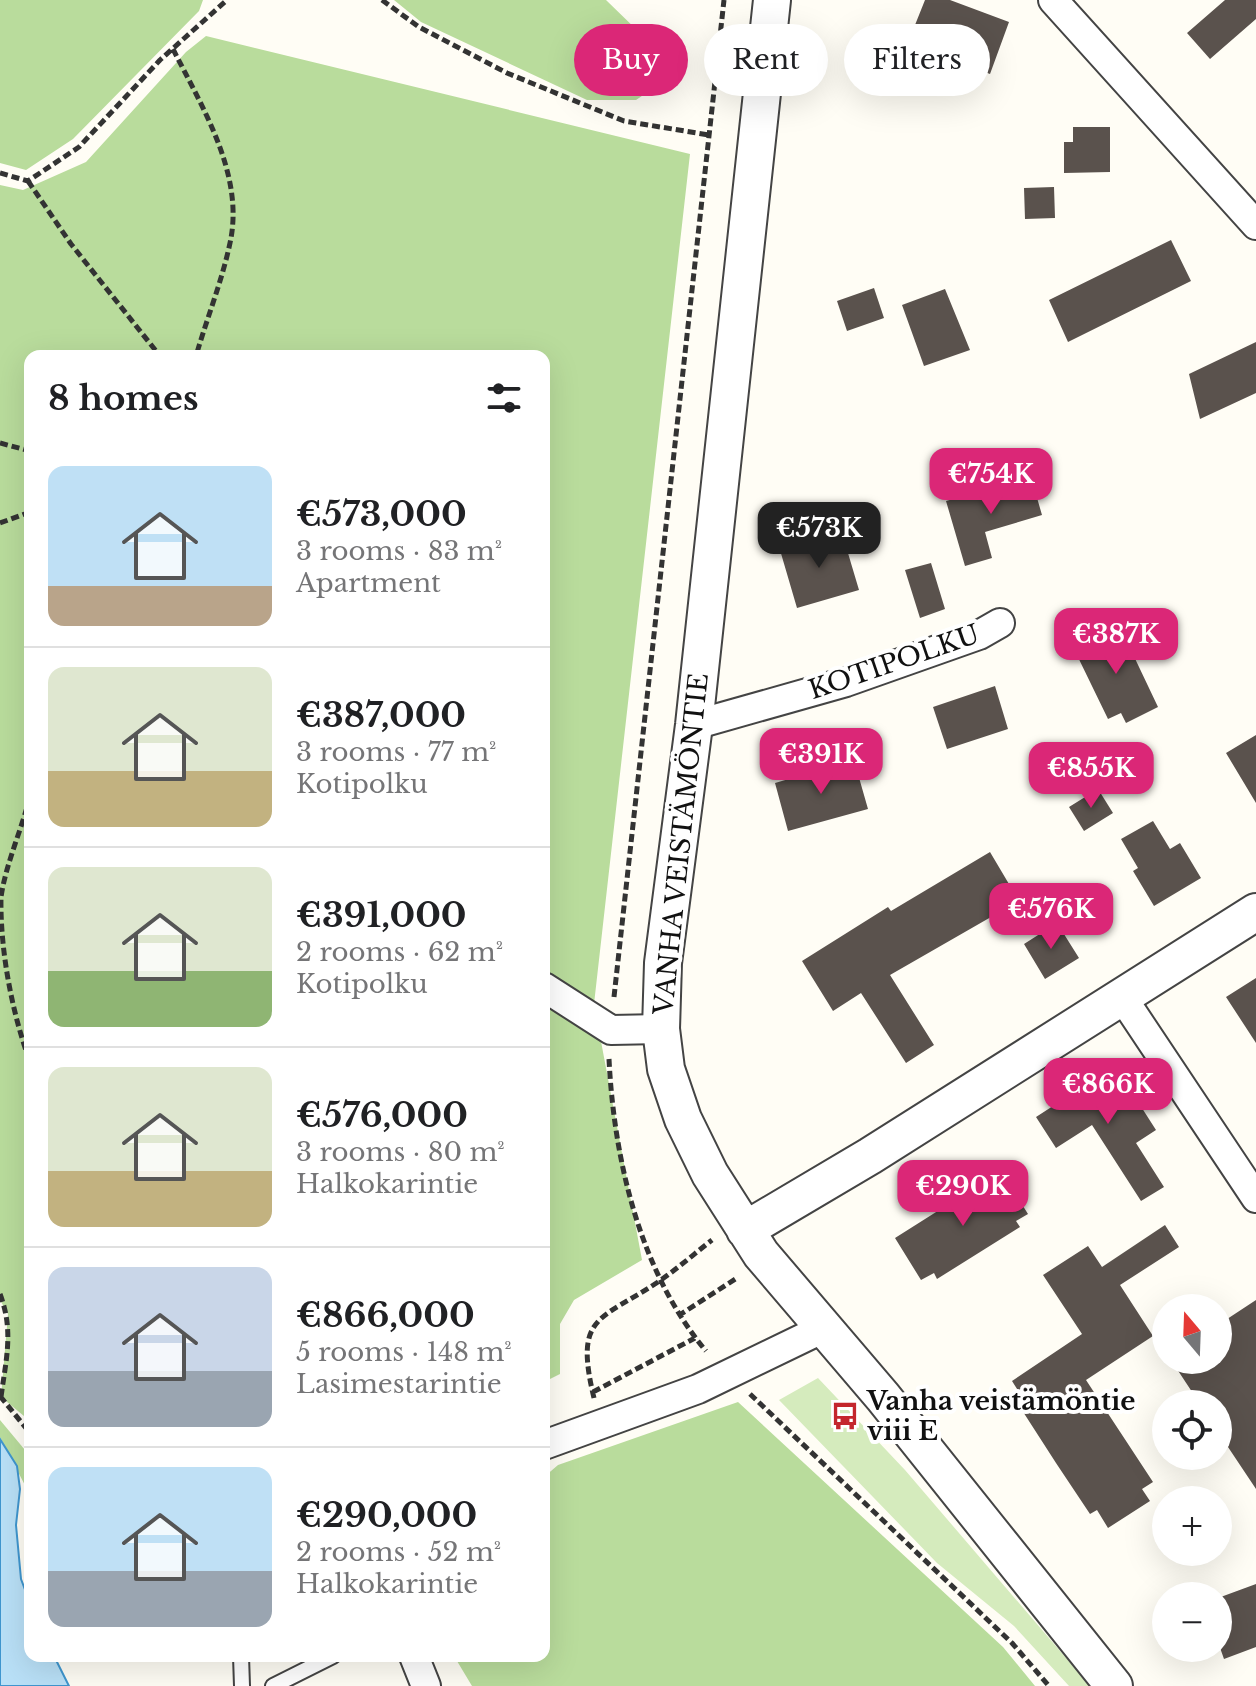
<!DOCTYPE html>
<meta charset="utf-8">
<style>
body{margin:0;font-family:"Libre Baskerville",serif;background:#f2f2f2;color:#202124;height:100vh;display:flex;flex-direction:column;font-size:30px;white-space:nowrap}
*{box-sizing:border-box;margin:0}
p{font-size:26px;color:#757577}
.icon{flex:none;width:44px;height:44px;fill:none;stroke:currentColor;stroke-width:2;stroke-linecap:round;stroke-linejoin:round}
.map{position:relative;flex:1;overflow:hidden}
.details{position:absolute;left:24px;top:350px;width:526px;height:1312px;display:flex;flex-direction:column;background:#fff;border-radius:16px;box-shadow:0 8px 32px #0002}
.details>*{flex:none}
.top-card{position:absolute;left:574px;top:24px;width:562px;height:72px;display:flex;gap:16px}
.needle{width:52px;rotate:341deg}
.tools{position:absolute;left:1152px;top:1294px;display:grid;gap:16px}
.tools a{display:grid;place-items:center;width:80px;height:80px;border-radius:50%;background:#fff;box-shadow:0 8px 32px #0002;font-size:40px}
.price{position:absolute;translate:-50% -68px;padding:0 18px;border-radius:16px;background:#db2777;color:#fff;font-size:26px;line-height:52px;filter:drop-shadow(0 2px 4px #0008)}
.price::after{content:'';position:absolute;left:50%;top:48px;width:24px;height:18px;margin-left:-12px;background:inherit;clip-path:polygon(0 0,100% 0,50% 100%)}
.price.active{background:#222;color:#fff}
ul{padding:0;list-style:none}
li{display:flex;align-items:center;gap:24px;height:200px;padding:0 24px}
li+li{border-top:2px solid #e0e0e0}
li span{display:grid;place-items:center;flex:none;width:224px;height:160px;border-radius:16px;color:#555}
li>.icon{margin-inline-start:auto}
span .icon{width:96px;height:96px;fill:#fffc;stroke-width:1}
li b{font-size:34px}
h2{display:flex;justify-content:space-between;align-items:center;height:96px;padding:0 24px;font-size:34px}
.tag{padding:0 28px;border-radius:36px;background:#fff;box-shadow:0 8px 32px #0002;font-size:28px;line-height:72px}
.tag.active{background:#db2777;color:#fff}
.map>svg:first-child{display:block}
.green{fill:#d5ebbd}
.forest{fill:#b9dc9c}
.water{fill:#b9e0f7;stroke:#3f96cf;stroke-width:2}
.building{fill:#5a524d}
.lines{fill:none;stroke-linecap:round;stroke-linejoin:round}
.service-casing{stroke:#444;stroke-width:18}
.minor-casing{stroke:#444;stroke-width:32}
.tertiary-casing{stroke:#444;stroke-width:40}
.path{stroke:#333;stroke-width:5;stroke-dasharray:8 4;stroke-linecap:butt}
.service{stroke:#fff;stroke-width:14}
.minor{stroke:#fff;stroke-width:28}
.tertiary{stroke:#fff;stroke-width:36}
.labels{text-anchor:middle;dominant-baseline:central;stroke-width:8;stroke-linejoin:round;paint-order:stroke}
.street-label{font-size:26px;fill:#111;stroke:#fff}
.poi-label{font-size:26px;font-weight:bold;fill:#111;stroke:#fff;text-anchor:start}
</style>
<div class="map">
<svg width="1256" height="1686" viewBox="0 0 1256 1686">
<rect width="100%" height="100%" fill="#fffdf5"/>
<!-- green -->
<path class="green" d="M818,1378L905,1470L1090,1686H1069L1014,1626L937,1563L779,1400Z"/>
<!-- forest -->
<path class="forest" d="M0,0H203L199,11L73,139L26,170L0,163Z
M394,0H606L679,71L636,100H587L421,22Z
M206,36L690,154L594,1004L642,1260L574,1300L560,1324V1374L544,1382V356H30V1421L1,1397L8,1314L0,1300V185L23,190L86,162L186,52Z
M738,1402L1003,1647L1035,1686H472L454,1656H544V1477L558,1465Z
M0,1420L30,1456V1495L0,1437Z"/>
<!-- water -->
<path class="water" d="M0,1439L17,1466L20,1489L16,1525L21,1579L30,1603V1656H54L69,1686H0Z"/>
<!-- building -->
<path class="building" d="M925,0H950L1009,22L990,74L938,55L930,77L899,65Z
M1225,0H1256V19L1210,59L1187,33Z
M1073,127H1110V172L1064,173V142H1073Z
M1054,187L1055,218L1025,219L1024,188Z
M1171,240L1191,281L1068,342L1049,300Z
M874,288L884,318L847,331L837,301Z
M945,289L970,350L924,366L902,305Z
M1256,342V393L1200,419L1189,374Z
M1031,477L1042,515L985,532L992,558L965,566L946,501Z
M842,533L859,590L797,608L780,550Z
M931,563L945,609L920,618L905,570Z
M1120,627L1158,707L1126,723L1121,713L1108,719L1074,649Z
M995,686L1008,729L947,749L933,707Z
M1256,735V803L1226,753Z
M854,760L868,809L788,831L775,783Z
M1098,789L1113,813L1084,831L1069,807Z
M1153,821L1170,849L1180,843L1201,878L1154,906L1133,871L1138,868L1121,839Z
M990,852L1019,901L890,975L934,1045L906,1063L861,993L833,1011L802,961L888,907L891,911Z
M1057,923L1079,958L1045,979L1024,944Z
M1256,978V1043L1226,997Z
M1115,1066L1156,1130L1136,1143L1164,1187L1141,1201L1092,1125L1056,1148L1036,1117Z
M1001,1171L1028,1214L1016,1221L1020,1227L937,1279L934,1273L921,1280L895,1238Z
M1165,1225L1179,1247L1120,1285L1153,1336L1086,1380L1153,1482L1142,1489L1150,1501L1108,1528L1097,1510L1090,1514L1056,1463L1018,1404L1024,1400L1012,1381L1082,1334L1043,1275L1088,1246L1102,1267Z
M1256,1300V1489L1224,1441L1231,1436L1218,1416V1404H1200L1171,1360H1218V1325Z
M1256,1584V1647L1224,1659L1218,1642V1598Z"/>
<g class="lines">
<defs>
<path id="service" d="M241,1656L242,1686
M273,1686L333,1656"/>
<path id="minor" d="M1053,0L1256,225
M694,725L846,682L979,635L1000,623
M544,987L611,1030L661,1029
M1122,997L1256,1198
M544,1445L698,1389L822,1329
M414,1656L426,1686"/>
<path id="tertiary" d="M772,0L694,725L663,963L661,1029L666,1069L683,1119L710,1174L761,1254L883,1397L1114,1686
M745,1230L870,1156L1256,912"/>
</defs>
<!-- service casing -->
<use href="#service" class="service-casing"/>
<!-- minor casing -->
<use href="#minor" class="minor-casing"/>
<!-- tertiary casing -->
<use href="#tertiary" class="tertiary-casing"/>
<!-- path -->
<path class="path" d="M382,0L419,27L507,73L624,121L709,135
M173,49C202,107 245,175 230,243C222,281 207,318 196,356
M0,173L28,181L79,147L160,60L227,0
M28,181L71,244L160,356
M0,443L30,451
M0,523L30,512
M30,796C22,829 6,863 1,897C0,950 12,1013 30,1062
M614,997L724,0
M609,1059C614,1160 640,1272 706,1351
M0,1294C14,1331 6,1359 1,1397
M678,1316L737,1278
M593,1392L695,1338
M750,1394L1012,1643L1049,1686
M0,1396L30,1433
M594,1398C574,1315 599,1321 658,1282C677,1269 694,1254 712,1240"/>
<!-- service -->
<use href="#service" class="service"/>
<!-- minor -->
<use href="#minor" class="minor"/>
<!-- tertiary -->
<use href="#tertiary" class="tertiary"/>
</g>
<!-- icons -->
<defs>
<symbol id="bus-bare" viewBox="-9 -9 18 18"><path d="M-5-6H5V4H4V6H2V4H-2V6H-4V4H-5ZM-3.5-4V0h7V-4ZM-3.5 1.2v1.5H-2V1.2ZM2 1.2v1.5H3.5V1.2Z" fill="#c4262e" stroke="#fff" stroke-width="2.5" paint-order="stroke"/></symbol>
</defs>
<g fill-rule="evenodd">
<use href="#bus-bare" x="825" y="1396" width="40" height="40"/>
</g>
<g class="labels">
<!-- street labels -->
<g class="street-label">
<text transform="translate(894 662) rotate(-19)">KOTIPOLKU</text>
<text transform="translate(681 844) rotate(-84)">VANHA VEISTÄMÖNTIE</text>
</g>
<!-- poi labels -->
<g class="poi-label">
<text x="867" y="1401">Vanha veistämöntie<tspan x="867" dy="30">viii E</tspan></text>
</g>
</g>
</svg>
<div class="tools">
<a><svg class="needle" viewBox="-14 -14 28 28"><path d="M0-13l5 13h-10z" fill="#e53935"/><path d="M0 13l5-13h-10z" fill="#757577"/></svg></a>
<a><svg class="icon" aria-label="locate" viewBox="0 0 24 24"><circle cx="12" cy="12" r="6"/><path d="M12 2v4M12 18v4M2 12h4M18 12h4"/></svg></a>
<a>+</a>
<a>−</a>
</div>
<b class="price" style="left:991px;top:516px">€754K</b>
<b class="price active" style="left:819px;top:570px">€573K</b>
<b class="price" style="left:1116px;top:676px">€387K</b>
<b class="price" style="left:821px;top:796px">€391K</b>
<b class="price" style="left:1091px;top:810px">€855K</b>
<b class="price" style="left:1051px;top:951px">€576K</b>
<b class="price" style="left:1108px;top:1126px">€866K</b>
<b class="price" style="left:963px;top:1228px">€290K</b>
<div class="top-card">
<a class="tag active">Buy</a>
<a class="tag">Rent</a>
<a class="tag">Filters</a>
</div>
<section class="details">
<h2>8 homes<svg class="icon" aria-label="filters" viewBox="0 0 24 24"><path d="M4 7h16M4 17h16"/><circle cx="9" cy="7" r="2"/><circle cx="15" cy="17" r="2"/></svg></h2>
<ul>
<li><span style="background:linear-gradient(#bfe0f5 75%,#b9a48a 0)"><svg class="icon" aria-label="home" viewBox="0 0 24 24"><path d="M3 11l9-7 9 7M6 9v11h12V9"/></svg></span><div><b>€573,000</b><p>3 rooms · 83 m²</p><p>Apartment</p></div></li>
<li><span style="background:linear-gradient(#dfe7d0 65%,#c2b280 0)"><svg class="icon" aria-label="home" viewBox="0 0 24 24"><path d="M3 11l9-7 9 7M6 9v11h12V9"/></svg></span><div><b>€387,000</b><p>3 rooms · 77 m²</p><p>Kotipolku</p></div></li>
<li><span style="background:linear-gradient(#dfe7d0 65%,#8fb573 0)"><svg class="icon" aria-label="home" viewBox="0 0 24 24"><path d="M3 11l9-7 9 7M6 9v11h12V9"/></svg></span><div><b>€391,000</b><p>2 rooms · 62 m²</p><p>Kotipolku</p></div></li>
<li><span style="background:linear-gradient(#dfe7d0 65%,#c2b280 0)"><svg class="icon" aria-label="home" viewBox="0 0 24 24"><path d="M3 11l9-7 9 7M6 9v11h12V9"/></svg></span><div><b>€576,000</b><p>3 rooms · 80 m²</p><p>Halkokarintie</p></div></li>
<li><span style="background:linear-gradient(#c9d6e8 65%,#9aa5b1 0)"><svg class="icon" aria-label="home" viewBox="0 0 24 24"><path d="M3 11l9-7 9 7M6 9v11h12V9"/></svg></span><div><b>€866,000</b><p>5 rooms · 148 m²</p><p>Lasimestarintie</p></div></li>
<li><span style="background:linear-gradient(#bfe0f5 65%,#9aa5b1 0)"><svg class="icon" aria-label="home" viewBox="0 0 24 24"><path d="M3 11l9-7 9 7M6 9v11h12V9"/></svg></span><div><b>€290,000</b><p>2 rooms · 52 m²</p><p>Halkokarintie</p></div></li>
</ul>
</section>
</div>
